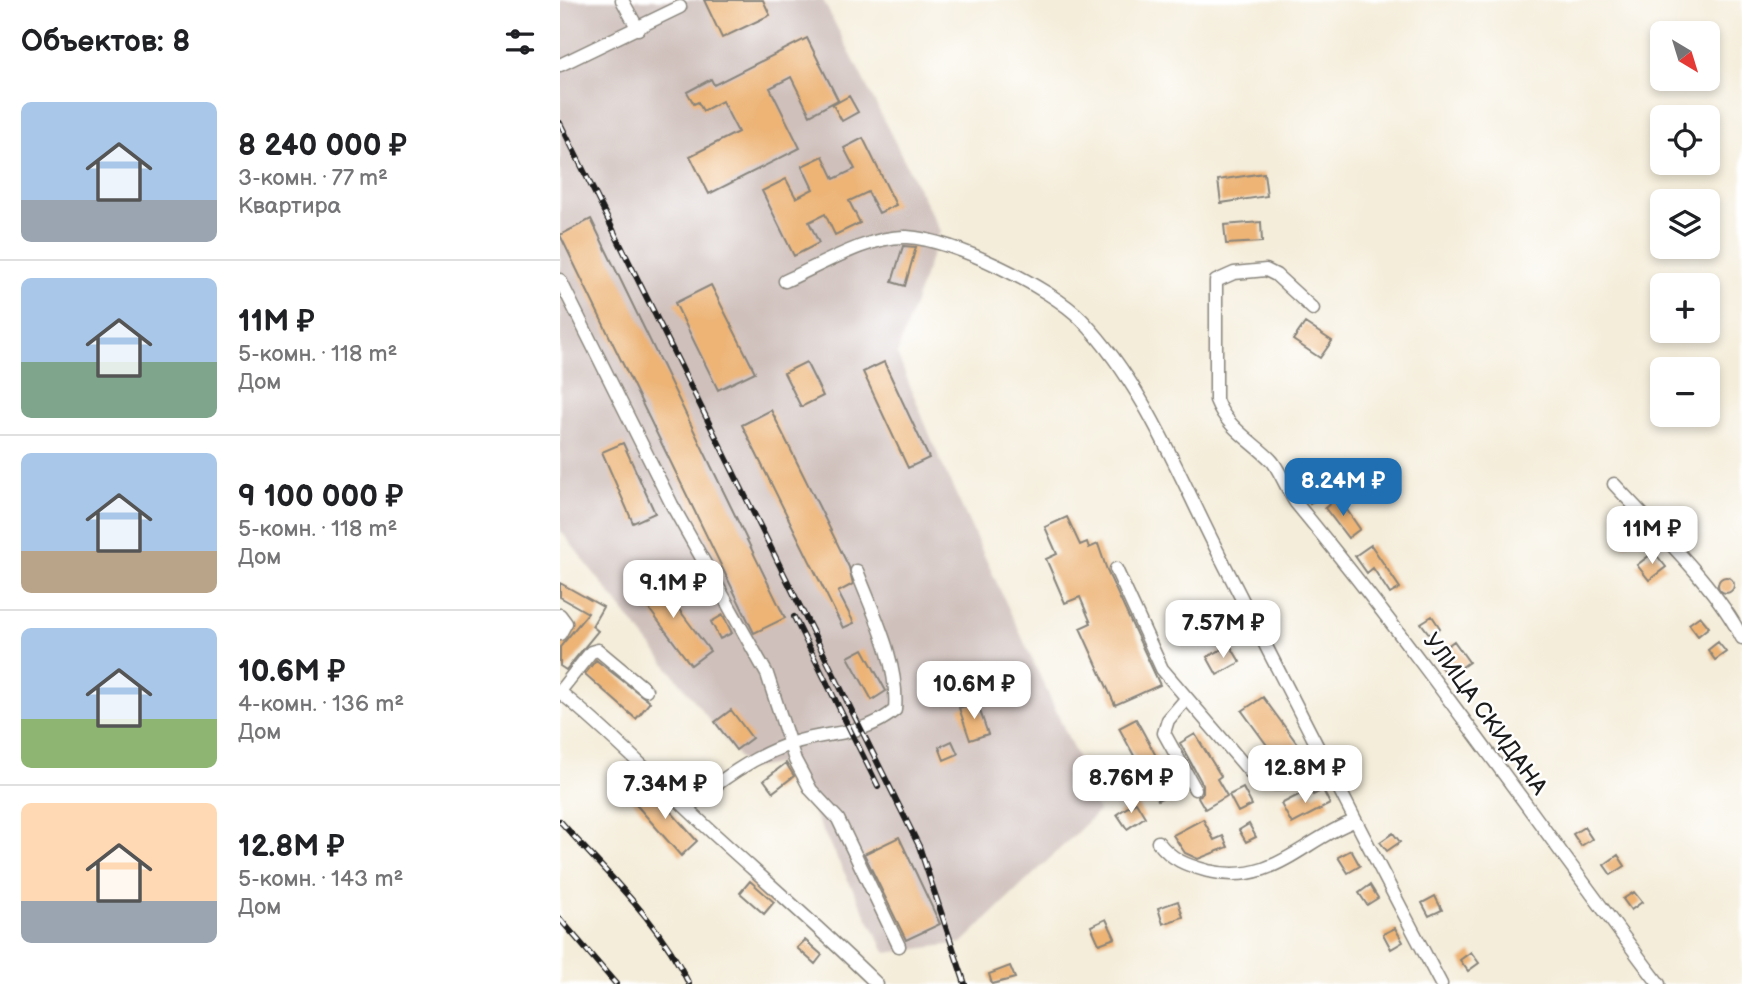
<!DOCTYPE html>
<html lang="ru">
<meta charset="utf-8">
<style>
body{margin:0;font-family:"Balsamiq Sans",sans-serif;background:#f6f6f6;color:#202124;height:100vh;display:flex;flex-direction:column;font-size:26px;white-space:nowrap}
*{box-sizing:border-box;margin:0}
p{font-size:23px;color:#757577}
.icon{flex:none;width:38px;height:38px;fill:none;stroke:currentColor;stroke-width:2;stroke-linecap:round;stroke-linejoin:round}
.map{position:relative;flex:1;overflow:hidden}
.panel{display:flex;flex-direction:column;background:#fff;width:560px}
.panel>*{flex:none}
.needle{width:46px;rotate:142deg}
.tools{position:absolute;left:1090px;top:21px;display:grid;gap:14px}
.tools a{display:grid;place-items:center;width:70px;height:70px;border-radius:10px;background:#fff;box-shadow:0 4px 10px #0003;font-size:35px}
.price{position:absolute;translate:-50% -60px;padding:0 16px;border-radius:14px;background:#fff;color:#222;font-size:23px;line-height:46px;filter:drop-shadow(0 2px 4px #0008)}
.price::after{content:'';position:absolute;left:50%;top:42px;width:21px;height:16px;margin-left:-10px;background:inherit;clip-path:polygon(0 0,100% 0,50% 100%)}
.price.active{background:#1f6fb2;color:#fff}
ul{padding:0;list-style:none}
li{display:flex;align-items:center;gap:21px;height:175px;padding:0 21px}
li+li{border-top:2px solid #e0e0e0}
li span{display:grid;place-items:center;flex:none;width:196px;height:140px;border-radius:10px;color:#555}
li>.icon{margin-inline-start:auto}
span .icon{width:84px;height:84px;fill:#fffc;stroke-width:1}
li b{font-size:30px}
h2{display:flex;justify-content:space-between;align-items:center;height:84px;padding:0 21px;font-size:30px}
main{display:flex;flex:1;min-height:0}
.map>svg:first-child{display:block}
.industrial{fill:#cfc0bb}
.building{fill:#edb476}
.lines{fill:none;stroke-linecap:round;stroke-linejoin:round}
.minor-casing{stroke:#88847b;stroke-width:15}
.minor{stroke:#fff;stroke-width:12}
.rail-casing{stroke:#1c1c1c;stroke-width:6}
.rail{stroke:#fff;stroke-width:3.5;stroke-dasharray:10;stroke-linecap:butt}
.labels{text-anchor:middle;dominant-baseline:central;stroke-width:5;stroke-linejoin:round;paint-order:stroke}
.street-label{font-size:23px;fill:#1c1c1c;stroke:#fff}
</style>
<main>
<section class="panel">
<h2>Объектов: 8<svg class="icon" aria-label="filters" viewBox="0 0 24 24"><path d="M4 7h16M4 17h16"/><circle cx="9" cy="7" r="2"/><circle cx="15" cy="17" r="2"/></svg></h2>
<ul>
<li><span style="background:linear-gradient(#a9c7e8 70%,#9aa5b1 0)"><svg class="icon" aria-label="home" viewBox="0 0 24 24"><path d="M3 11l9-7 9 7M6 9v11h12V9"/></svg></span><div><b>8 240 000 ₽</b><p>3-комн. · 77 m²</p><p>Квартира</p></div></li>
<li><span style="background:linear-gradient(#a9c7e8 60%,#7fa58c 0)"><svg class="icon" aria-label="home" viewBox="0 0 24 24"><path d="M3 11l9-7 9 7M6 9v11h12V9"/></svg></span><div><b>11M ₽</b><p>5-комн. · 118 m²</p><p>Дом</p></div></li>
<li><span style="background:linear-gradient(#a9c7e8 70%,#b9a48a 0)"><svg class="icon" aria-label="home" viewBox="0 0 24 24"><path d="M3 11l9-7 9 7M6 9v11h12V9"/></svg></span><div><b>9 100 000 ₽</b><p>5-комн. · 118 m²</p><p>Дом</p></div></li>
<li><span style="background:linear-gradient(#a9c7e8 65%,#8fb573 0)"><svg class="icon" aria-label="home" viewBox="0 0 24 24"><path d="M3 11l9-7 9 7M6 9v11h12V9"/></svg></span><div><b>10.6M ₽</b><p>4-комн. · 136 m²</p><p>Дом</p></div></li>
<li><span style="background:linear-gradient(#ffd9b3 70%,#9aa5b1 0)"><svg class="icon" aria-label="home" viewBox="0 0 24 24"><path d="M3 11l9-7 9 7M6 9v11h12V9"/></svg></span><div><b>12.8M ₽</b><p>5-комн. · 143 m²</p><p>Дом</p></div></li>
</ul>
</section>
<div class="map">
<svg width="1182" height="984" viewBox="0 0 1182 984">
<rect width="100%" height="100%" fill="#fff"/>
<filter id="ink" filterUnits="userSpaceOnUse"><feTurbulence type="fractalNoise" baseFrequency=".0143" numOctaves="2"/><feDisplacementMap in="SourceGraphic" scale="14" xChannelSelector="R" yChannelSelector="G"/><feConvolveMatrix kernelMatrix="1 2 1 2 8 2 1 2 1" color-interpolation-filters="sRGB"/></filter>
<filter id="wash" filterUnits="userSpaceOnUse"><feTurbulence type="fractalNoise" baseFrequency=".00686" numOctaves="4" result="noise"/><feDisplacementMap in="SourceGraphic" scale="28" xChannelSelector="R" yChannelSelector="G"/><feGaussianBlur stdDeviation="1.57" result="paint"/><feColorMatrix in="noise" values="0 0 0 0 0 0 0 0 0 0 0 0 0 0 0 0 0 1.4 0 .05"/><feComposite in="paint" operator="in"/></filter>
<g filter="url(#wash)">
<rect width="100%" height="100%" fill="#f4edda"/>
<!-- industrial -->
<path class="industrial" d="M0,0H263L380,231L337,354L380,460L526,776L538,812L402,943L326,953L227,762L188,769L0,530Z"/>
<g id="blocks">
<!-- building -->
<path class="building" d="M144,0H203L210,15L162,38Z
M247,38L278,100L250,115L231,77L210,88L240,148L149,194L130,156L178,132L162,101L143,111L138,102L134,104L127,92L151,79L154,85Z
M289,96L298,112L282,121L273,105Z
M303,138L336,205L319,213L308,192L289,201L300,223L275,235L265,214L249,222L259,243L234,256L202,191L226,179L236,198L253,189L242,166L263,156L274,179L295,169L284,148Z
M704,173L707,196L661,203L658,180Z
M31,219L225,618L194,633L0,235Z
M701,222L702,242L666,244L664,225Z
M343,246L356,247L345,286L332,282Z
M151,285L195,372L158,390L115,303Z
M745,323L772,341L760,358L733,340Z
M246,362L263,396L241,407L224,373Z
M324,362L369,458L348,468L303,372Z
M211,410L289,567L293,584L278,592L294,623L283,628L182,425Z
M63,443L95,513L73,523L42,452Z
M748,483L759,497L750,504L739,490Z
M778,497L800,529L788,538L765,508Z
M507,517L520,545L527,542L529,548L538,544L548,573L600,685L555,705L520,628L531,623L520,597L505,603L486,559L497,554L485,527Z
M1073,519L1083,532L1064,546L1055,533Z
M811,545L840,588L830,594L813,568L807,573L795,556Z
M1094,552L1106,567L1089,580L1077,565Z
M94,576L150,651L131,665L75,590Z
M1158 585a8 8 0 1 1 16 0a8 8 0 1 1-16 0Z
M0,583L43,607L32,626L38,631L6,670L0,666V647L28,613L0,597Z
M163,615L172,633L160,639L151,622Z
M872,616L880,628L870,635L861,623Z
M1140,616L1149,627L1138,636L1129,624Z
M894,641L909,662L888,677L878,663L887,657L882,650Z
M1158,642L1166,652L1155,660L1148,650Z
M670,645L680,662L657,675L647,657Z
M303,649L326,691L312,700L288,657Z
M36,660L90,702L76,719L25,674Z
M703,697L744,753L715,771L703,752L709,748L682,711Z
M417,702L428,734L410,740L399,708Z
M171,710L192,738L176,750L155,722Z
M576,719L615,791L598,800L559,728Z
M635,734L661,776L657,779L667,796L645,809L638,797L643,793V785L620,743Z
M392,741L398,754L384,760L379,747Z
M226,763L234,776L213,792L204,780Z
M88,786L137,841L121,856L72,800Z
M683,788L692,805L678,812L669,795Z
M750,789L753,795L763,790L770,804L732,824L721,804Z
M576,802L585,817L567,829L557,814Z
M643,819L654,840L663,836L668,847L638,859L625,853L613,835Z
M689,824L696,837L686,842L679,830Z
M1024,827L1032,839L1021,846L1013,834Z
M833,833L840,842L827,851L820,842Z
M339,837L380,924L346,940L304,854Z
M791,850L800,866L788,873L778,857Z
M1058,855L1065,866L1051,875L1044,865Z
M190,881L214,902L204,914L180,893Z
M810,885L818,898L807,905L799,893Z
M1074,892L1082,902L1071,910L1063,899Z
M875,896L882,910L869,916L862,903Z
M618,901L623,917L603,924L598,908Z
M546,919L555,938L539,944L531,926Z
M835,928L843,942L831,949L823,934Z
M245,940L262,955L255,964L237,948Z
M911,952L919,963L908,971L900,960Z
M450,966L455,978L432,984L429,974Z"/>
</g>
</g>
<g filter="url(#ink)">
<use href="#blocks" fill-opacity="0" stroke="#88847b" stroke-width="2"/>
<g class="lines">
<defs>
<path id="minor" d="M62,0L78,29
M0,65L120,7
M0,280L112,505L207,674L235,760L251,790L278,819L339,946
M225,281C259,266 310,235 347,237C392,239 490,287 522,320C586,387 619,477 661,558C734,701 806,843 881,984
M753,309L716,275L706,270L674,273L656,281V400C667,428 691,440 711,460C717,465 729,493 736,503C864,658 978,824 1099,984
M1054,484C1095,529 1155,584 1182,638
M556,569L602,669L698,781C724,790 748,779 770,767
M0,615L6,623L0,634
M0,691L31,652L38,650L86,690
M0,692C54,736 102,786 153,833C208,883 264,932 317,984
M626,699L608,720L604,733L635,789
M127,808C159,781 193,756 233,743C271,730 303,737 335,710C339,663 313,613 297,571
M598,842C612,860 626,865 648,871C713,886 741,841 794,821"/>
</defs>
<!-- minor casing -->
<use href="#minor" class="minor-casing"/>
<!-- minor -->
<use href="#minor" class="minor"/>
<defs>
<path id="rail" d="M0,123L359,846L405,984
M234,617L318,786
M0,821C44,871 100,922 129,984
M0,919L56,984"/>
</defs>
<!-- rail casing -->
<use href="#rail" class="rail-casing"/>
<!-- rail -->
<use href="#rail" class="rail"/>
</g>
</g>
<g class="labels">
<!-- street labels -->
<g class="street-label">
<text transform="translate(925 714) rotate(54)">УЛИЦА СКИДАНА</text>
</g>
</g>
</svg>
<div class="tools">
<a><svg class="needle" viewBox="-14 -14 28 28"><path d="M0-13l5 13h-10z" fill="#e53935"/><path d="M0 13l5-13h-10z" fill="#757577"/></svg></a>
<a><svg class="icon" aria-label="locate" viewBox="0 0 24 24"><circle cx="12" cy="12" r="6"/><path d="M12 2v4M12 18v4M2 12h4M18 12h4"/></svg></a>
<a><svg class="icon" aria-label="layers" viewBox="0 0 24 24"><path d="M12 4l9 5-9 5-9-5zM3 14l9 5 9-5"/></svg></a>
<a>+</a>
<a>−</a>
</div>
<b class="price active" style="left:783px;top:518px">8.24M ₽</b>
<b class="price" style="left:1092px;top:566px">11M ₽</b>
<b class="price" style="left:113px;top:620px">9.1M ₽</b>
<b class="price" style="left:663px;top:660px">7.57M ₽</b>
<b class="price" style="left:414px;top:721px">10.6M ₽</b>
<b class="price" style="left:745px;top:805px">12.8M ₽</b>
<b class="price" style="left:571px;top:815px">8.76M ₽</b>
<b class="price" style="left:105px;top:821px">7.34M ₽</b>
</div>
</main>
